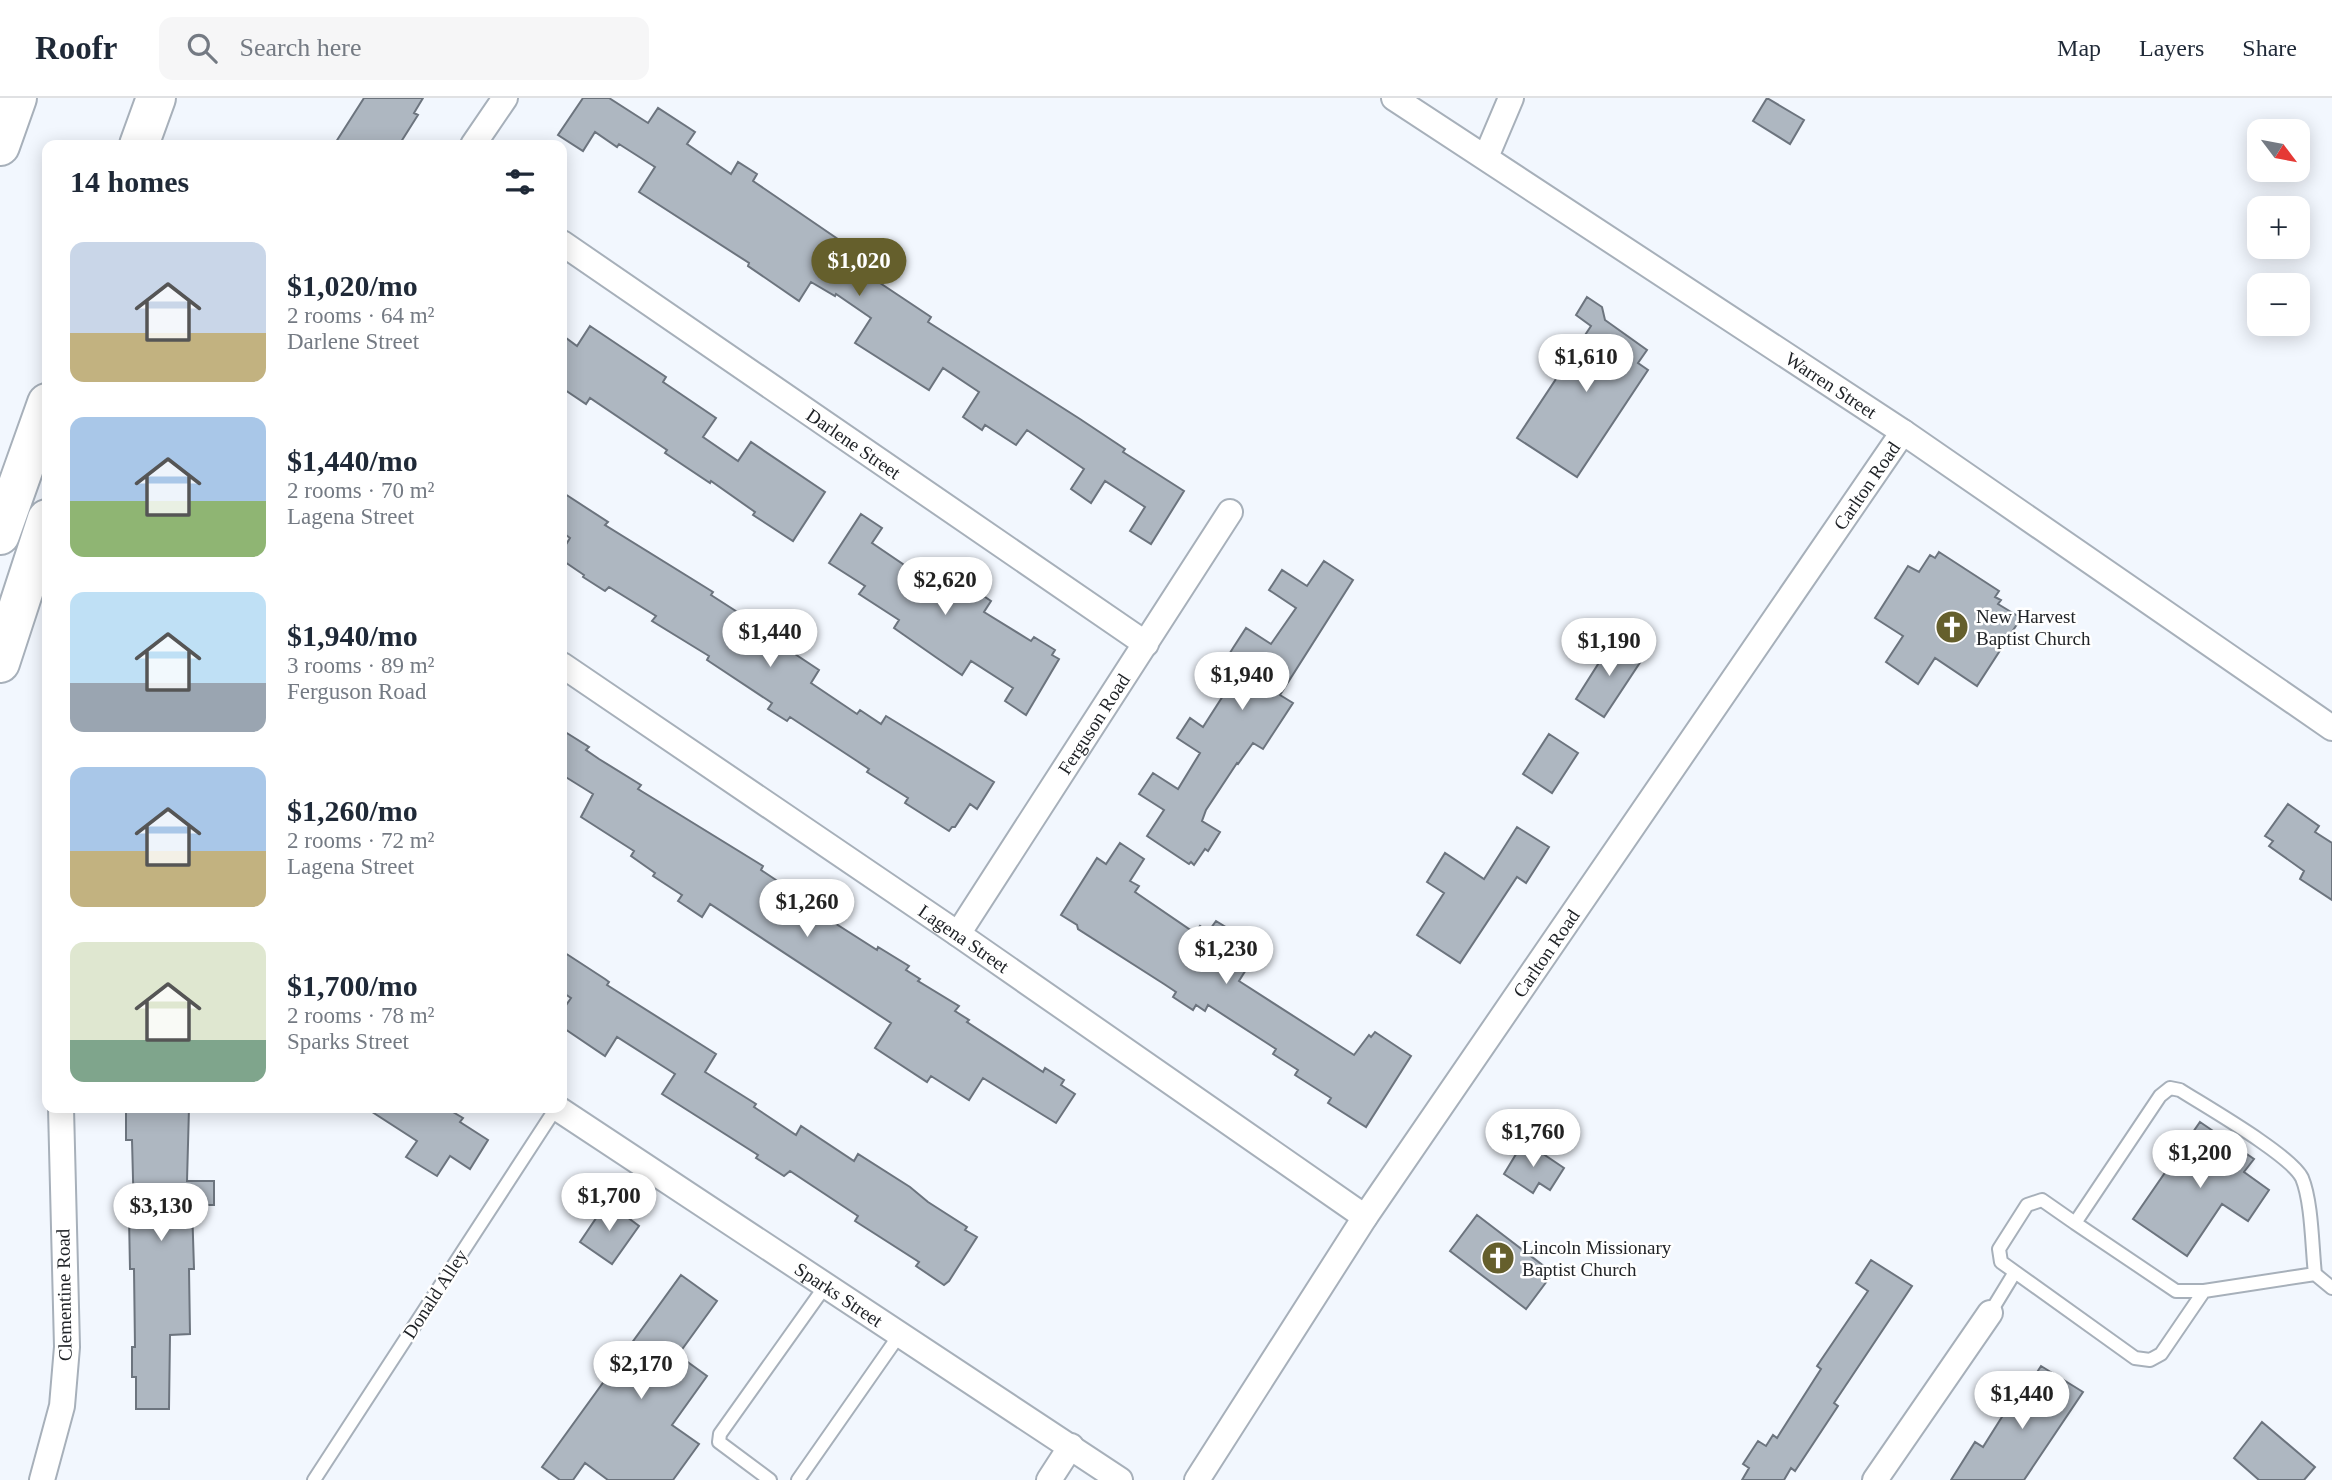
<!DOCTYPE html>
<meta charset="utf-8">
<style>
body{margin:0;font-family:"Times New Roman",serif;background:#f6f6f7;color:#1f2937;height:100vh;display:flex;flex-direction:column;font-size:26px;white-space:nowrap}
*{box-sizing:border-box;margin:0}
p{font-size:23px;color:#747a83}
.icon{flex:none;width:38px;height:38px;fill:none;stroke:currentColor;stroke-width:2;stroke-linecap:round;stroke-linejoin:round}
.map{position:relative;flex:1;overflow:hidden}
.details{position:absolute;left:42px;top:42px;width:525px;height:973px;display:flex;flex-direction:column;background:#fff;border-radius:14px;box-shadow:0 4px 18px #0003}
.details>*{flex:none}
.needle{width:46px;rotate:122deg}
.controls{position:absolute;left:2247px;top:21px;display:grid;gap:14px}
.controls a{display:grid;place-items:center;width:63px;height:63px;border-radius:14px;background:#fff;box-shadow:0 4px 18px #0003;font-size:35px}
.price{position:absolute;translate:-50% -60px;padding:0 16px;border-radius:24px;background:#fff;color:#222;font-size:23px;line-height:46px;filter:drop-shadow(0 2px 4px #0008)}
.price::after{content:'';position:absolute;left:50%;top:42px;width:21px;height:16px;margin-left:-10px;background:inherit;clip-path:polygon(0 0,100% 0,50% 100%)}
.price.current{background:#655f2c;color:#fff}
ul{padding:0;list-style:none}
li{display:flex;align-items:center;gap:21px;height:175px;padding:0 28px}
li span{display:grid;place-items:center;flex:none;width:196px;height:140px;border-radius:14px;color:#555}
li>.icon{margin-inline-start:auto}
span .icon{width:84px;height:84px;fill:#fffc;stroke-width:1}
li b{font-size:30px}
h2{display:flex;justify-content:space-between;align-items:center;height:84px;padding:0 28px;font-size:30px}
header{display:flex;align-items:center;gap:42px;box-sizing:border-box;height:98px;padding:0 35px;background:#fff;border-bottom:2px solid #e0e1e3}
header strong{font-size:33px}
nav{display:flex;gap:38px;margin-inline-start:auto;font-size:24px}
.search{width:490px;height:63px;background:#f6f6f7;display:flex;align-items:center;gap:18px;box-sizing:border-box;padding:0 24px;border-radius:14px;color:#747a83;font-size:26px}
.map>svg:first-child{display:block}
.building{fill:#aeb7c1;stroke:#6c747e;stroke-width:2}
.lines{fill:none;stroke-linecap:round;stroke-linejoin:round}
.lane-casing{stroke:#a7b0ba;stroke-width:16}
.street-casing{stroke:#a7b0ba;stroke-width:28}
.highway-casing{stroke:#a7b0ba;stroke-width:42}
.lane{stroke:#fff;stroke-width:12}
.street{stroke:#fff;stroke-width:24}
.highway{stroke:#fff;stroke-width:38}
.labels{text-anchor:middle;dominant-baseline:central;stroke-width:5;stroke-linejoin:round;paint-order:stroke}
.street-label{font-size:19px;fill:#212428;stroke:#fff}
.poi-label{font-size:19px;fill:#212428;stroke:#fff;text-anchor:start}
</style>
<header>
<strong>Roofr</strong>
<div class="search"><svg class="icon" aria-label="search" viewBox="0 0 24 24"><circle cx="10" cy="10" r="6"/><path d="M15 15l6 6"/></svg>Search here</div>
<nav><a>Map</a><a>Layers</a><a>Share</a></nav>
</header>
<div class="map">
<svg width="2332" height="1382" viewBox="0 0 2332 1382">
<rect width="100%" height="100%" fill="#f2f7fe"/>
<!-- building -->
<path class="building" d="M364,0H423L414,15L418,17L399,47H334Z
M583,0H609L648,25L658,10L695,34L687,46L731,76L738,64L757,76L753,83L851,150L844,161L931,219L928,224L1080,321L1125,351L1123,354L1184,393L1151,446L1130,433L1145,409L1105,383L1091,405L1071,391L1084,371L1027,332L1016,347L985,327L982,332L963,319L979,294L943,270L929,292L855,245L871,220L836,196L835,198L811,184L799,203L748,168L749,165L639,94L655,69L619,46L617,49L595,34L583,53L558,37Z
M1767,0L1804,22L1790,46L1753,23Z
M1587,199L1602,209L1605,222L1647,252L1638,265L1648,272L1577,379L1517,340L1591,228L1576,217Z
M590,228L666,279L663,284L716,320L703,339L738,363L751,344L825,394L793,443L753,417L755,414L711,383L710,385L665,355L667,352L590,300L586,306L562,290V237L577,248Z
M562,394L608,424L605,427L713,494L711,497L767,533L769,535L768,538L819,572L811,585L857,616L860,612L881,626L886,618L994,684L977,711L970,706L955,729H952L949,733L905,705L908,700L867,674L869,671L857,663L790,619L787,623L768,611L772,605L707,562L709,558L652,523L656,518L609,489L605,493L583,479L584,477L562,462V453L570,440L562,434Z
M861,416L882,430L872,445L925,481L935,465L991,503L984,514L1031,543L1034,539L1055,552L1052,557L1059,561L1026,617L1005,603L1013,590L971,563L962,577L937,560L894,530L899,522L859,496L865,488L829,465Z
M1939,454L1999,493L1995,499L2001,502L1998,506L2021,520L1977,588L1935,560L1918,586L1886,564L1903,538L1875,520L1908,468L1919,474L1930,457L1935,460Z
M1324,463L1353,482L1280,597L1293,605L1263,651L1253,645L1238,666L1237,665L1206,712L1202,723L1220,734L1208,753L1205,751L1194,767L1191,764L1189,766L1147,738L1164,712L1139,696L1153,675L1178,691L1200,655L1177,640L1190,620L1203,629L1228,590L1214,581L1233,550L1246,530L1271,546L1296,510L1269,492L1282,472L1307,488Z
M1614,541L1643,560L1604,619L1576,601Z
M562,632L589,649L586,652L599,661L641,687L638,691L763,768L761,772L788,790L786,794L832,825L833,824L877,852L878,849L909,868L906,872L920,881L918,883L959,908L955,913L969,922L967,924L1043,974L1045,970L1064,982L1061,987L1075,996L1056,1025L983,980L969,1002L931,978L927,984L875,950L891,925L710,806L702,819L678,803L682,797L653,778L655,775L631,758L634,753L581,719L593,696L564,678L562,681Z
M1549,636L1578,655L1552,695L1523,676Z
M2288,706L2319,728L2315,734L2332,745V802L2300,781L2304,773L2269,748L2273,743L2265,738Z
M1517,729L1549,749L1526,785L1517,779L1460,865L1417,837L1444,795L1427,784L1445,755L1484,781Z
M1120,745L1144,761L1130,783L1139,788L1135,794L1195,835L1200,828L1208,834L1216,823L1237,836L1234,839L1257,854L1239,883L1354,957L1369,937L1371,939L1375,934L1411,958L1366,1029L1328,1005L1331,1000L1295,977L1298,972L1273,956L1276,951L1208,907L1205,913L1196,907L1193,912L1173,899L1176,894L1164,886L1078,831L1077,827L1061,817L1097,760L1106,766Z
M562,853L605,881L609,884L607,887L716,956L705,974L756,1006L754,1009L796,1037L801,1028L854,1063L858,1056L910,1089L928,1104L967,1129L965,1132L977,1139L949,1183L944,1187L916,1168L919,1164L855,1123L858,1118L790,1073L784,1078L756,1060L758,1057L662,996L675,976L617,939L605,958L562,929V913L571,900L562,894Z
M126,1010H189L187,1083H214V1107H192L194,1171H189L190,1236L170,1237L169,1311H136V1279H132V1249H135L134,1171H130L129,1119H134L132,1042H126Z
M366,1010H446L463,1020L460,1024L488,1042L470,1071L450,1058L437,1078L406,1059L417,1043Z
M2200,1024L2254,1061L2244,1074L2269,1092L2248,1123L2222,1106L2187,1158L2133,1121Z
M1524,1043L1564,1070L1550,1092L1539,1085L1533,1095L1504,1076Z
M607,1104L639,1128L612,1166L580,1144Z
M1477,1117L1553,1175L1526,1211L1450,1153Z
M1871,1162L1912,1188L1834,1305L1838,1308L1795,1373L1791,1370L1784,1382H1742L1749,1370L1743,1366L1758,1343L1766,1348L1773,1337L1777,1340L1821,1271L1817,1268L1868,1193L1856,1185Z
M681,1177L717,1203L678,1257L707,1278L672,1327L699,1346L673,1382H608L585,1365L573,1382H560L542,1369Z
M2041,1268L2083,1294L2024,1382H1951L1975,1344L1983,1349L2022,1287L2027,1290Z
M2262,1324L2315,1369L2304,1382H2259L2234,1360Z"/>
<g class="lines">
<defs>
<path id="lane" d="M2075,1125L2042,1102L2027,1107L1999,1151L2001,1164L2135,1260L2150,1262L2161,1256L2204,1193
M2315,1176L2204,1193H2176L2075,1125L2160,998L2170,990L2180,992C2205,1008 2291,1057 2302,1080C2312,1104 2312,1150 2315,1176L2332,1190
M1990,1215L2015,1174
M314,1382L556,1010
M770,1382L719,1344L720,1336L826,1187
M798,1382L900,1236"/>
<g id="street">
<path id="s1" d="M1394,0L1903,334L2332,630"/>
<path d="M473,47L505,0"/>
<path d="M1486,59L1511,0"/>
<path id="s2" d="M562,145L1146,546"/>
<path id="s3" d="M562,567L958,836L1365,1119"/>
<path id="s4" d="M958,836L1230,414"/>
<path id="s5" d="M557,1010L1120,1382"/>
<path d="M42,1382L62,1308L67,1249L61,1010"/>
<path d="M1049,1382L1071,1348"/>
<path id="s6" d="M1197,1382L1365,1119L1903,334"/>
<path d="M1875,1382L1990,1215"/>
</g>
<path id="highway" d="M139,47L156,0
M0,48L17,0
M0,437L47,305
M0,565L47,421"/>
</defs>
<!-- lane casing -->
<use href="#lane" class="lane-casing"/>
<!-- street casing -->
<use href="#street" class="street-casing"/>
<!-- highway casing -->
<use href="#highway" class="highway-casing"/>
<!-- lane -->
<use href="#lane" class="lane"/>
<!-- street -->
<use href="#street" class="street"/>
<!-- highway -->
<use href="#highway" class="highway"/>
</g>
<!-- icons -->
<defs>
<symbol id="church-disc" viewBox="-11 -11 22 22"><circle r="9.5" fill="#655f2c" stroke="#fff"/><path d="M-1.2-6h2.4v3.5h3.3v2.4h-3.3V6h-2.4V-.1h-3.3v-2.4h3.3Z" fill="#fff"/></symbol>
</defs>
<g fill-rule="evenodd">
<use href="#church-disc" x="1933" y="510" width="38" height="38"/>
<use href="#church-disc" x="1479" y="1141" width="38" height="38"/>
</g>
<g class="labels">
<!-- street labels -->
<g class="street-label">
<text stroke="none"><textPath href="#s1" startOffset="523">Warren Street</textPath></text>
<text stroke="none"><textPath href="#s2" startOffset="354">Darlene Street</textPath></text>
<text stroke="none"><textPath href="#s6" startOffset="1199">Carlton Road</textPath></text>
<text stroke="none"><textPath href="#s4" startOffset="250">Ferguson Road</textPath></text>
<text stroke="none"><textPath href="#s3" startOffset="486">Lagena Street</textPath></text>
<text stroke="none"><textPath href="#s6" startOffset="632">Carlton Road</textPath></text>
<text stroke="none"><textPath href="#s5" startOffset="338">Sparks Street</textPath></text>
<text transform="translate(435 1196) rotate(-57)">Donald Alley</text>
<text transform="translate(64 1197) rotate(-91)">Clementine Road</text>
</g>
<!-- poi labels -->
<g class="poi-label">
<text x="1976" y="518">New Harvest<tspan x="1976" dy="22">Baptist Church</tspan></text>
<text x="1522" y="1149">Lincoln Missionary<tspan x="1522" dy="22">Baptist Church</tspan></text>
</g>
</g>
</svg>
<div class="controls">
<a><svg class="needle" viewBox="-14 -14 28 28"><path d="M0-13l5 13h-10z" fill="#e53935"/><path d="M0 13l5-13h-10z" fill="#747a83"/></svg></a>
<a>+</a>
<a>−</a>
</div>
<b class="price current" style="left:859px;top:200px">$1,020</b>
<b class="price" style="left:1586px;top:296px">$1,610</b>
<b class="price" style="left:945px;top:519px">$2,620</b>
<b class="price" style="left:770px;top:571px">$1,440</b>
<b class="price" style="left:1609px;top:580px">$1,190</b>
<b class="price" style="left:1242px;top:614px">$1,940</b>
<b class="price" style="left:807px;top:841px">$1,260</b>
<b class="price" style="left:1226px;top:888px">$1,230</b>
<b class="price" style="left:1533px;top:1071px">$1,760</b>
<b class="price" style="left:2200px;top:1092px">$1,200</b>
<b class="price" style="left:609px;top:1135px">$1,700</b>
<b class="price" style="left:161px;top:1145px">$3,130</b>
<b class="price" style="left:641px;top:1303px">$2,170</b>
<b class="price" style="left:2022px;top:1333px">$1,440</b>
<section class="details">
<h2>14 homes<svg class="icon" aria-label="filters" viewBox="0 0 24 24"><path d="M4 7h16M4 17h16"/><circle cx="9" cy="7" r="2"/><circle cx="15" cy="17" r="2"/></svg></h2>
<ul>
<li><span style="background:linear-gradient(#c9d6e8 65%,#c2b280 0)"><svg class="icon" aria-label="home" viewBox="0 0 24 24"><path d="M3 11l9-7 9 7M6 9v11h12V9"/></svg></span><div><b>$1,020/mo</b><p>2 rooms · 64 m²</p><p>Darlene Street</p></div></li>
<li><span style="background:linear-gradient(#a9c7e8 60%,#8fb573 0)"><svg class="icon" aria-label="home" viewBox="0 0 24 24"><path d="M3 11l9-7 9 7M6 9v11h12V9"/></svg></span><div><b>$1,440/mo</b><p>2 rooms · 70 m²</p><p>Lagena Street</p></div></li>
<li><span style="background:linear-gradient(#bfe0f5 65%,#9aa5b1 0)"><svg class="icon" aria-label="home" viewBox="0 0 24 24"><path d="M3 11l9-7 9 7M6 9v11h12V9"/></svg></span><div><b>$1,940/mo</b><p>3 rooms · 89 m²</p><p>Ferguson Road</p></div></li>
<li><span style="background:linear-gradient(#a9c7e8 60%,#c2b280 0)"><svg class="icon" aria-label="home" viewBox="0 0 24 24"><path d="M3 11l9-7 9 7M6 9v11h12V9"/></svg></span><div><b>$1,260/mo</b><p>2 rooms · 72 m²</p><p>Lagena Street</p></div></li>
<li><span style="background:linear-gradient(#dfe7d0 70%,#7fa58c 0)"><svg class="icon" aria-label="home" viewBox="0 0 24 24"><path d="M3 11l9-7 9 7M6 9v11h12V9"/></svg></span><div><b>$1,700/mo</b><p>2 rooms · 78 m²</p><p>Sparks Street</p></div></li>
</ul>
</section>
</div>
